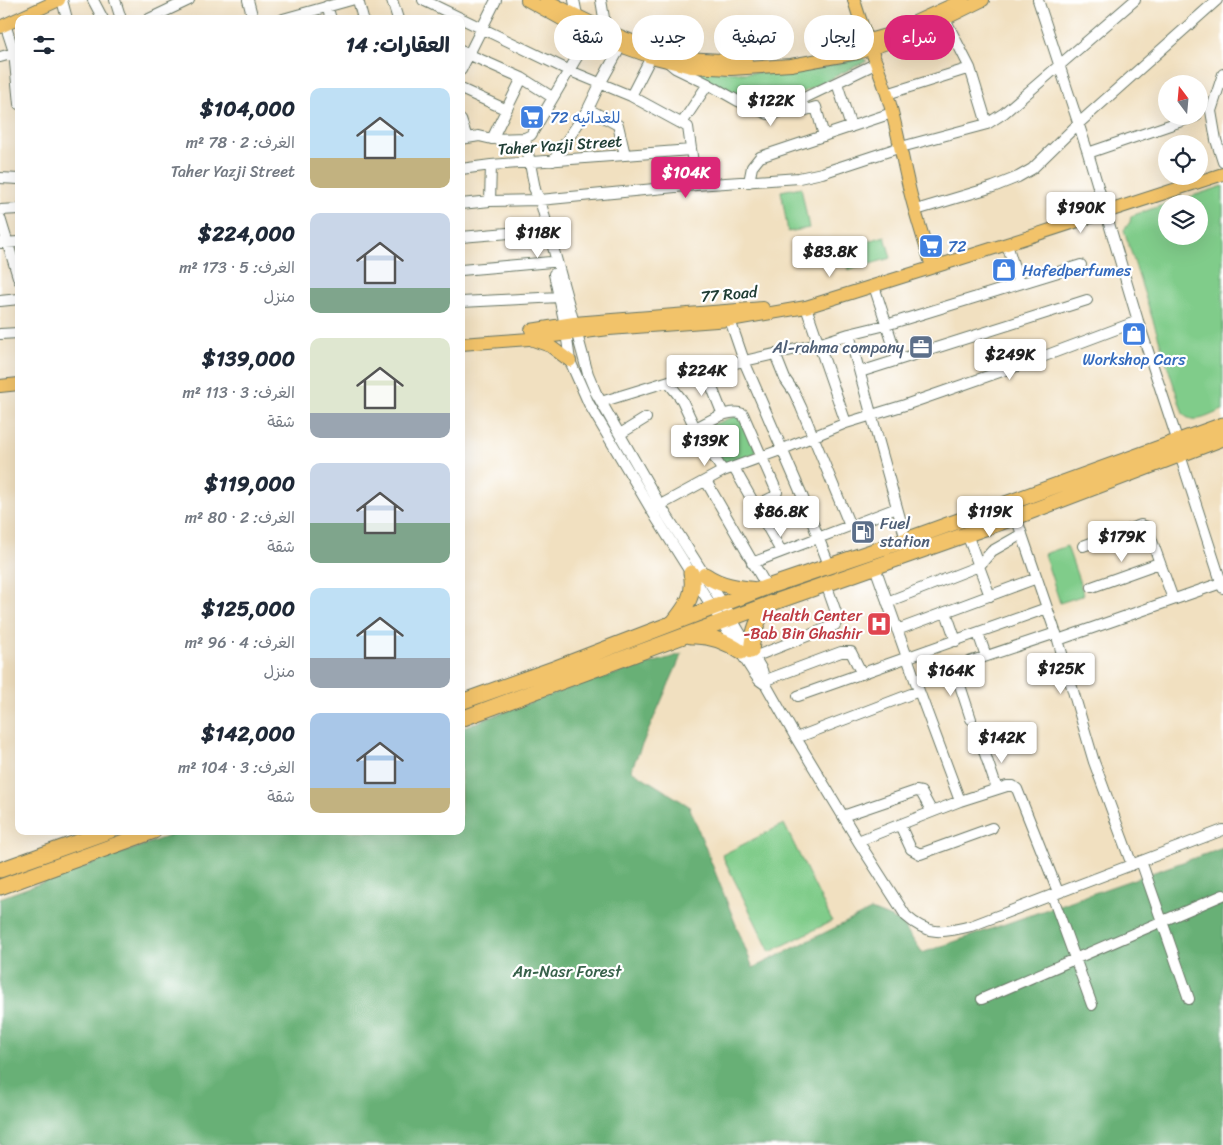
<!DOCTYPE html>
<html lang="ar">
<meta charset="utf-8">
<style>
body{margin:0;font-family:Sriracha,"Playpen Sans Arabic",sans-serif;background:#f2f2f3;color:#1f2937;direction:rtl;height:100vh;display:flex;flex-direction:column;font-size:19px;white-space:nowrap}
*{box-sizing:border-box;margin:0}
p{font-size:16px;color:#747a83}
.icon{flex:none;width:28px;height:28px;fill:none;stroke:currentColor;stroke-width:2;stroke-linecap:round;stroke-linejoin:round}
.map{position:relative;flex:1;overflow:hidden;direction:ltr}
.panel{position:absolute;left:15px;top:15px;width:450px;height:820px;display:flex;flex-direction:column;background:#fff;border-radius:10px;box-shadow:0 5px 20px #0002;direction:rtl}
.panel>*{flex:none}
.hud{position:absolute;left:480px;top:15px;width:475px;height:45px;direction:rtl;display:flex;gap:10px}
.needle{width:32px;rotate:344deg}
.tools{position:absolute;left:1158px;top:75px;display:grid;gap:10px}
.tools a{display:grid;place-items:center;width:50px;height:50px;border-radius:50%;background:#fff;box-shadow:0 5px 20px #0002;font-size:25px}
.price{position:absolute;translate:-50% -42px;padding:0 11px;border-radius:5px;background:#fff;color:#222;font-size:16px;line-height:32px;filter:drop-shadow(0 1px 2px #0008)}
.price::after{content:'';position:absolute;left:50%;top:30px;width:15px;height:11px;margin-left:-8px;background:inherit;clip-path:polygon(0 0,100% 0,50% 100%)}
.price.on{background:#db2777;color:#fff}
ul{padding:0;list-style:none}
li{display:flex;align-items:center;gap:15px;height:125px;padding:0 15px}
li span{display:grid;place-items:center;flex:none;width:140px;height:100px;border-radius:10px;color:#555}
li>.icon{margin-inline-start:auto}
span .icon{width:60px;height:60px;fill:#fffc;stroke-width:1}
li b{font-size:21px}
h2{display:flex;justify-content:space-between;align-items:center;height:60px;padding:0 15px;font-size:21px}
.pill{padding:0 18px;border-radius:22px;background:#fff;box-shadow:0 5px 20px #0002;font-size:18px;line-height:45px}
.pill.on{background:#db2777;color:#fff}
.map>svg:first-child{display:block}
.green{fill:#80cc8a;stroke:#50845f}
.forest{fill:#68b076;stroke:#447655}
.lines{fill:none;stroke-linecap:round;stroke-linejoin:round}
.minor-casing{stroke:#687665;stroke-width:12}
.major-casing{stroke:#687665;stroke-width:14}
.highway-casing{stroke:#687665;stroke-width:17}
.minor{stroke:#fff;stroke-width:10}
.major{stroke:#f2c36a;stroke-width:12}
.highway{stroke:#f2c36a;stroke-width:15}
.labels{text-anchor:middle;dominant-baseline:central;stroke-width:4.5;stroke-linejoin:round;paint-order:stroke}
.shop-label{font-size:16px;fill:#366cbe;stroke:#fff;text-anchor:start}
.street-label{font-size:16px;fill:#1f3d34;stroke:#fff}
.service-label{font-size:16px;fill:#4e5e75;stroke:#fff;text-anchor:end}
.health-label{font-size:16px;fill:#be3a42;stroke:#fff;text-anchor:end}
.park-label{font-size:16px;fill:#37614a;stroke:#fff}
</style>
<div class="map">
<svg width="1223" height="1145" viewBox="0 0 1223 1145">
<rect width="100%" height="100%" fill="#fff"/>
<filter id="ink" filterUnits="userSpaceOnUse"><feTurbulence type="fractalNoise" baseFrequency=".02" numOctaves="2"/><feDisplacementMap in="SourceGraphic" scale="10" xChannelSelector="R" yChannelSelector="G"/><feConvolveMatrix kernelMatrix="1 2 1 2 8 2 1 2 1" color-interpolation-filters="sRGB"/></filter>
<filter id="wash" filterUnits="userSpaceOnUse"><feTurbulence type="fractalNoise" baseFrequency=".0096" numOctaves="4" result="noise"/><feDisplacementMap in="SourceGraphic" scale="20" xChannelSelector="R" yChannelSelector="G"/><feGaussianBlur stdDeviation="1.12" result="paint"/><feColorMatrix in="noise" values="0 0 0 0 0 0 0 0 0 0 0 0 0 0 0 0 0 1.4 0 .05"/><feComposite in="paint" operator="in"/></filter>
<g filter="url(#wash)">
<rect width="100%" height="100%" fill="#f1e0c0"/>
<!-- green -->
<path class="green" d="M862,58L867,61L768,109L683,69L742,73L805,71Z
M1223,186V410C1209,415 1194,426 1183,414L1124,230L1130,222L1131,216L1166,204V236H1199V204H1168Z
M801,187L809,228L788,232L781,191Z
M885,236L891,258L849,270L843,248Z
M739,415L757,452L724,467L698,430Z
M1067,546L1084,595L1060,603L1044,554Z
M784,824L832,921L770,952L722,855Z"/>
<!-- forest -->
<path class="forest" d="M682,654L631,770L689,806L753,968L871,910L901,922L922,953L1223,848V1145H0V898L182,831H461V728L578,685Z"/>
</g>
<g filter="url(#ink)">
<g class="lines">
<defs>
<path id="minor" d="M62,0L67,19
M93,0L103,19
M115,0L121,19
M248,0L253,19
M358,0L363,19
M392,0L398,19
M423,0L568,70L631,96L688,127L696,185
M574,0L577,15
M601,0L606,30
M1038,0L1088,153L1138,321L1178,442
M327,6L331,19
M149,19L189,0
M283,19L351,0
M945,19L970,68
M5,24L14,52L19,104
M461,51L522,78L552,97
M0,57L18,52
M669,63L675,68L708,84L738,101L768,114H775L800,100L877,63
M461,70L496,0
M1223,74L1211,111L1216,140L1223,162
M837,83L851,127
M461,89L505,109
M887,94L970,68L987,124
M631,96L651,57
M800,100L806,110L816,107L824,136
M588,109L618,125L625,155
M461,120L467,138
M682,123L708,84
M525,138L536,194
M461,139L479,136L492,139L525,138L531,135L590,35
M492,139L522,78
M1088,153L1196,116
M553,161L588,109L601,82L621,46
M461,169L491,165L691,150
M0,178L19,179
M749,182L752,167L760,157L892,113
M534,188L540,200L588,374L596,393L660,505L723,604L762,670L766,685L796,738L858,841L906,916C928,936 944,933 971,926L1223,830
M490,201L491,165
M461,204L490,201L540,200L696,185L799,178L822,173L901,147L987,124L1004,113L1135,0
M0,210L19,209
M916,210L993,187L1018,177L1032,169L1078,124L1217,0
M0,218L19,280
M461,237L544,230
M1,243L19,242
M1007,244L1019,284
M461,270L551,262
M554,274L565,325L570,361L589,404L655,516L753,672L759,680L766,685
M874,286L898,360
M0,301L19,299
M461,302L559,297
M806,307L846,423
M730,320L744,361L801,493L829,565
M0,334L19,333
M775,354L785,379L794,392L801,407L850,526
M705,370L723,415
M860,372L1087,300
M668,382L682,400L695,428L723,471
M601,402L705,370L818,344L849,334
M695,428C709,422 728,408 743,414L777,492L775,496L755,506
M620,434L646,418
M1180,455L1223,588
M734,468L781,551
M706,481L767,587
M655,508L723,471L783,449L846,423L905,405L1034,360L1138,321
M1016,517L1058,640L1094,762L1132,865
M967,534L990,596
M906,540L849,334L886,325L1081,265
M1083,546L1141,525L1147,527L1173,599
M752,563L897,508
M875,567L919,691L960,801
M1092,587L1159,563
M887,602L979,566L992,551L1022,534
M946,612L956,641
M897,630L1037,578
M978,633L986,656
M1058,640L1221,583
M754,657L835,625L838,618L826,584
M954,667L971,719
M766,680L841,652H851L862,674
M915,680L1056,633
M798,696L1047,608
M796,738L919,691
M983,748L997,789
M843,816L916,791L921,792L932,812
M900,825L911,849L920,854L992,828
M858,841L960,801L1007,786H1013L1017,789L1058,892
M1141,861L1189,999
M1052,895L1092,1005
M982,999L1223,895"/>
<path id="major" d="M527,0L590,35L651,57L691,67L731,69L791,65L858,53L916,33L983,0
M546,0C592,23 640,50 692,58C710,60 728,60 746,61
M854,0C863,32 877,62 887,94C896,123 901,153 908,183C914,211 924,239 932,267
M0,27L59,0
M830,51L886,35L963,0
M531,330L574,323L763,308
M533,340L550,346L570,361
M461,344L529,339L609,329L730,320L806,307L1007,244L1223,174
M0,386L19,384"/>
<path id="highway" d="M705,575C721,586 738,588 757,590
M673,623C686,607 696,594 691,573
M691,636C710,635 726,641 741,652
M751,651C753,632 757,617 771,603
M461,702L556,668L767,587L906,540L1223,425
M461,719L772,603L1016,517L1223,438
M0,870L109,831
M0,887L154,831"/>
</defs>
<!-- minor casing -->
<use href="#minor" class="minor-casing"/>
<!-- major casing -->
<use href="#major" class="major-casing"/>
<!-- highway casing -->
<use href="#highway" class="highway-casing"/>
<!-- minor -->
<use href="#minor" class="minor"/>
<!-- major -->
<use href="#major" class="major"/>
<!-- highway -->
<use href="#highway" class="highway"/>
</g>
</g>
<!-- icons -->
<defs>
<symbol id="supermarket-square" viewBox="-11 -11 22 22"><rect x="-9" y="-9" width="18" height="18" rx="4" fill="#3f7fe0" stroke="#fff"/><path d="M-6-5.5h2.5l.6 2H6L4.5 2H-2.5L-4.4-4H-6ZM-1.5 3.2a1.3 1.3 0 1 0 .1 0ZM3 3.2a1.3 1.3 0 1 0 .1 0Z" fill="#fff"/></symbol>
<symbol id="shop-square" viewBox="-11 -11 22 22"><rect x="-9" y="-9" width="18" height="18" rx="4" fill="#3f7fe0" stroke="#fff"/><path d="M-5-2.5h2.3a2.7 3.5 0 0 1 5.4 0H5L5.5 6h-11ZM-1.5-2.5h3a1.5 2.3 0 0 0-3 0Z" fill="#fff"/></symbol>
<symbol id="office-square" viewBox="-11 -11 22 22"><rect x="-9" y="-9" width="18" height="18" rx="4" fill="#5c6f8a" stroke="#fff"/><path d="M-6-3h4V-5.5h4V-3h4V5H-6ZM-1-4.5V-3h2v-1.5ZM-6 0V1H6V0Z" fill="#fff"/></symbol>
<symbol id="fuel-square" viewBox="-11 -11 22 22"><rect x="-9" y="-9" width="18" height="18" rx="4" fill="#5c6f8a" stroke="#fff"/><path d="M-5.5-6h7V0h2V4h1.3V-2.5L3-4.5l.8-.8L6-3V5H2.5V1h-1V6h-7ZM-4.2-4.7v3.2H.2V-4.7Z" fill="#fff"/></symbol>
<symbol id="hospital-square" viewBox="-11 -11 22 22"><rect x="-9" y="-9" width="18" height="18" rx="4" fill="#e0444e" stroke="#fff"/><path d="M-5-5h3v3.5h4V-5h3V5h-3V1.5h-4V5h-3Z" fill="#fff"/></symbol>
</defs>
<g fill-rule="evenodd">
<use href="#supermarket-square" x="518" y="103" width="28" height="28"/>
<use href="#supermarket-square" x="917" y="232" width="28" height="28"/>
<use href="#shop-square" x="990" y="256" width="28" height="28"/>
<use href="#shop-square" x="1120" y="320" width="28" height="28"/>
<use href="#office-square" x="907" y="333" width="28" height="28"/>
<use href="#fuel-square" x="849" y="518" width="28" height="28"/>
<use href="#hospital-square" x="865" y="610" width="28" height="28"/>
</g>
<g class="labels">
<!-- shop labels -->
<g class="shop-label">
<text x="550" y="117">72 للغدائيه</text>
<text x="948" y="246">72</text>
<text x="1022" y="270">Hafedperfumes</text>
<text x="1134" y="359" text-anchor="middle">Workshop Cars</text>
</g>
<!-- street labels -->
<g class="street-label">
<text transform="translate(560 145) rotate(-4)">Taher Yazji Street</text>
<text transform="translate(729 294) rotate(-5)">77 Road</text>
</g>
<!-- service labels -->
<g class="service-label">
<text x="904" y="347">Al-rahma company</text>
<text x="880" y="523" text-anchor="start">Fuel<tspan x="880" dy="18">station</tspan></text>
</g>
<!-- health labels -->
<g class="health-label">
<text x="862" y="615">Health Center<tspan x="862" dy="18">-Bab Bin Ghashir</tspan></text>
</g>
<!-- park labels -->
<g class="park-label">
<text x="567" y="971">An-Nasr Forest</text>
</g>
</g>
</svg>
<div class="tools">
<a><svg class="needle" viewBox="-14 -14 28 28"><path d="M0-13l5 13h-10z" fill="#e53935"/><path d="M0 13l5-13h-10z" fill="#747a83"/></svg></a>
<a><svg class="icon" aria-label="locate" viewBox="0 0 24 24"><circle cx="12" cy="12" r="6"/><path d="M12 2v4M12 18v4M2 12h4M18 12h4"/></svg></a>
<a><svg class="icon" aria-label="layers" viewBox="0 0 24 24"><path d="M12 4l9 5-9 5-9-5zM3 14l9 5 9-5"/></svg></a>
</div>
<b class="price" style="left:771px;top:127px">$122K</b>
<b class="price on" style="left:686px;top:199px">$104K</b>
<b class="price" style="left:1081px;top:234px">$190K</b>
<b class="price" style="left:538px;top:259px">$118K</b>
<b class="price" style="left:830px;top:278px">$83.8K</b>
<b class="price" style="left:1010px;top:381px">$249K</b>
<b class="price" style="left:702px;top:397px">$224K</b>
<b class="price" style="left:705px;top:467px">$139K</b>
<b class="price" style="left:781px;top:538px">$86.8K</b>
<b class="price" style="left:990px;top:538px">$119K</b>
<b class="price" style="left:1122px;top:563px">$179K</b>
<b class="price" style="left:1061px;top:695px">$125K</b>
<b class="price" style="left:951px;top:697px">$164K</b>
<b class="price" style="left:1002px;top:764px">$142K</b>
<div class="hud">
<a class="pill on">شراء</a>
<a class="pill">إيجار</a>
<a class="pill">تصفية</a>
<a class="pill">جديد</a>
<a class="pill">شقة</a>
</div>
<section class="panel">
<h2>العقارات: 14<svg class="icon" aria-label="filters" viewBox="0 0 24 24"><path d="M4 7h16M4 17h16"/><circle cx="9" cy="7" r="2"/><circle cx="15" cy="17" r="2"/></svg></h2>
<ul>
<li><span style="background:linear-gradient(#bfe0f5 70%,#c2b280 0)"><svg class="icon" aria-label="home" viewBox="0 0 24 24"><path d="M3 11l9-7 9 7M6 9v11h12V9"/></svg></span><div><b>$104,000</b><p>الغرف: 2 · 78 m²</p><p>Taher Yazji Street</p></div></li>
<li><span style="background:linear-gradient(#c9d6e8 75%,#7fa58c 0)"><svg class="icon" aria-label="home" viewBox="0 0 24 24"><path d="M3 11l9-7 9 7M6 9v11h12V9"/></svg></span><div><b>$224,000</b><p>الغرف: 5 · 173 m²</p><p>منزل</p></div></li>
<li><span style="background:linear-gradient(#dfe7d0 75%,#9aa5b1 0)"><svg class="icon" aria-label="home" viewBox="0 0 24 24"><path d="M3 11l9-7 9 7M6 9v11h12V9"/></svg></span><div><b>$139,000</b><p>الغرف: 3 · 113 m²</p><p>شقة</p></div></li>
<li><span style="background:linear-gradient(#c9d6e8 60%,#7fa58c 0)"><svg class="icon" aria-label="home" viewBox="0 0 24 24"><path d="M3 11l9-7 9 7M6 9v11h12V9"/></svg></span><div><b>$119,000</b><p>الغرف: 2 · 80 m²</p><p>شقة</p></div></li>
<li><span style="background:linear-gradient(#bfe0f5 70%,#9aa5b1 0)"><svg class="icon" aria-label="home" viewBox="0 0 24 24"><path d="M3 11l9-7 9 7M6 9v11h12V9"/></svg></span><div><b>$125,000</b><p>الغرف: 4 · 96 m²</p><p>منزل</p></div></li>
<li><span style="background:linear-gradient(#a9c7e8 75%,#c2b280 0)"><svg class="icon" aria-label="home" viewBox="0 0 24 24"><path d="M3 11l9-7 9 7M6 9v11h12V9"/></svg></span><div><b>$142,000</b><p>الغرف: 3 · 104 m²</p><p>شقة</p></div></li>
</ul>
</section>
</div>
